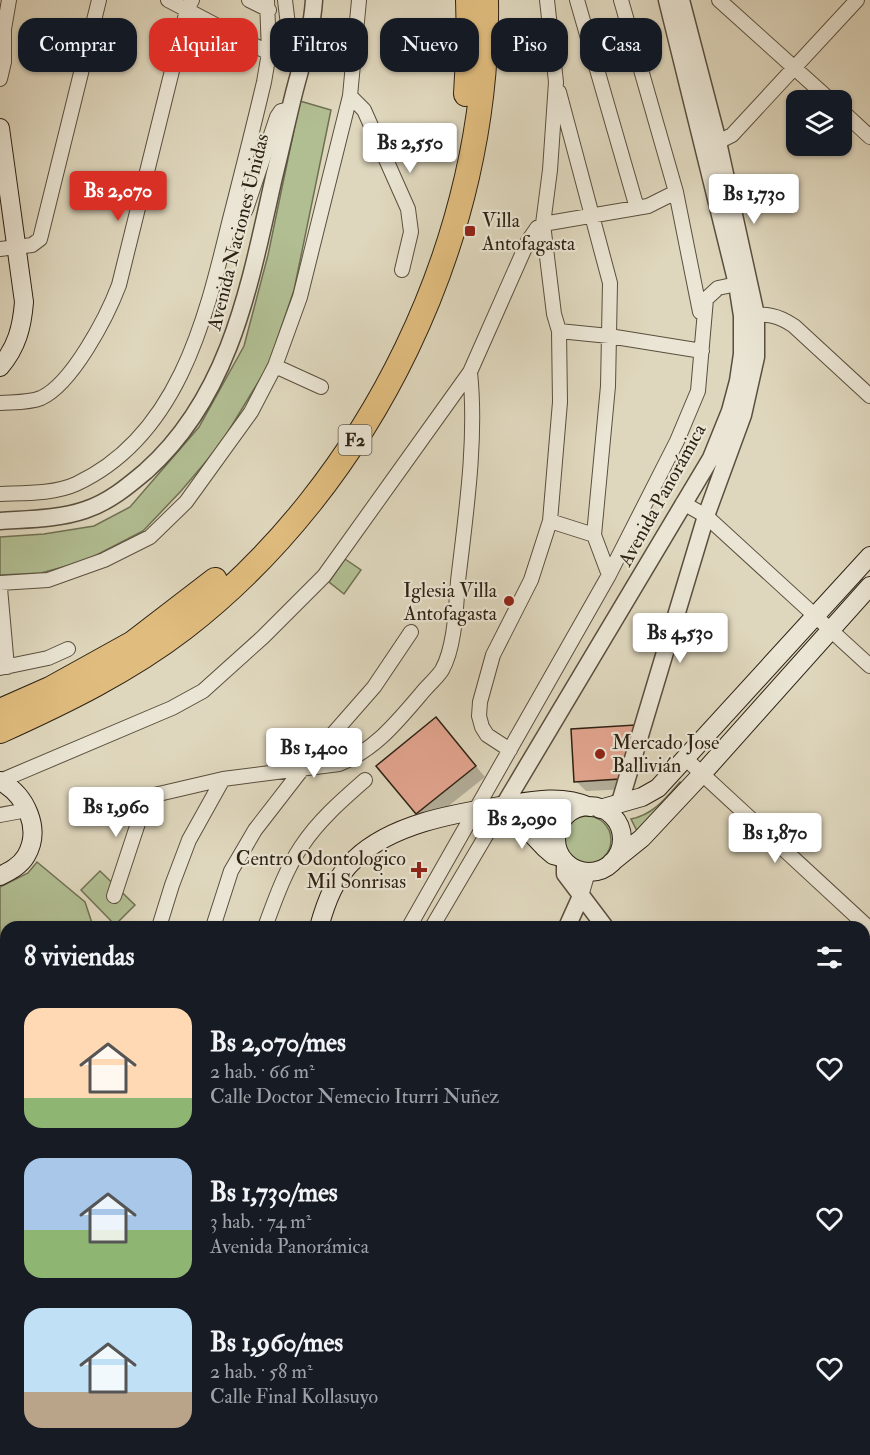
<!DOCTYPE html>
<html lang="es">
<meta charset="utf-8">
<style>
body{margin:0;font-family:"IM FELL Double Pica",serif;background:#242831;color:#f1f3f6;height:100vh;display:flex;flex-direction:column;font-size:22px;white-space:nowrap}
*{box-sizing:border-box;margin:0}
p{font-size:20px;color:#9ea1a6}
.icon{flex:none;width:33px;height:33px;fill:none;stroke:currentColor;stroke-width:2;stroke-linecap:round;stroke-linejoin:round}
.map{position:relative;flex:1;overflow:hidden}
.drawer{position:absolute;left:0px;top:921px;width:870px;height:534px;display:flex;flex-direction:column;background:#171b24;border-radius:18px 18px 0 0;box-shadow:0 2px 4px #0004}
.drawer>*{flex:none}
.top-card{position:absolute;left:18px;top:18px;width:834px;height:54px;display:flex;gap:12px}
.buttons{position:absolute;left:786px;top:90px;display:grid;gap:12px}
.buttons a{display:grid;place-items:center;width:66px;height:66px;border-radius:12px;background:#171b24;box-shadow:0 2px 4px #0004;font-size:30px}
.price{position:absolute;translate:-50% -51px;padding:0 14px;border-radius:6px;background:#fff;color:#222;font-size:20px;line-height:39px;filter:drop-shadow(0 2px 3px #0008)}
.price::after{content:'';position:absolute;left:50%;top:36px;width:18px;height:14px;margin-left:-9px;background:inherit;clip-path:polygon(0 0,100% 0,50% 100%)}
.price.active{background:#d93025;color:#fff}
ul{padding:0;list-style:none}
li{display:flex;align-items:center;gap:18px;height:150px;padding:0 24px}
li span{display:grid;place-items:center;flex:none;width:168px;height:120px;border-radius:18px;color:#555}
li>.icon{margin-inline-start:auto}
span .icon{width:72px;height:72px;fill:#fffc;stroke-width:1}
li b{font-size:26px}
h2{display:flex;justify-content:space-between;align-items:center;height:72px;padding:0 24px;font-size:26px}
.pill{padding:0 21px;border-radius:18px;background:#171b24;box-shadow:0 2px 4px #0004;font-size:21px;line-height:54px}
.pill.active{background:#d93025;color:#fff}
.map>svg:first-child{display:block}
.green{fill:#b1be92;stroke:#6f7053;stroke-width:1.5}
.shadow{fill:#0003}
.building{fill:#e2a48e;stroke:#2d2214;stroke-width:1.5}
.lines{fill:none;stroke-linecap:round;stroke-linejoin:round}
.minor-casing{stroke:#5a4f3e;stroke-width:16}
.tertiary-casing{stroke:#5a4f3e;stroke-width:19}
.secondary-casing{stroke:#2d2214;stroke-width:20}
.motorway-casing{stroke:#2d2214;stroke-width:26}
.minor{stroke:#eae5d4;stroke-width:14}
.tertiary{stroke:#eae5d4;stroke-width:16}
.secondary{stroke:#eae5d4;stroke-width:18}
.motorway{stroke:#e0bc7e;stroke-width:24}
.poi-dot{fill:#8f2418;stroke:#eae5d4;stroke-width:2}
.labels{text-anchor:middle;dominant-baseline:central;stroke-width:4.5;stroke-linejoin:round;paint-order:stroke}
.shield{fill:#eae5d4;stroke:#665c4e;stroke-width:1.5}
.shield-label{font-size:18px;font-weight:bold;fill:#2d2214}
.poi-label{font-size:20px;fill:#2d2214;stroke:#eae5d4;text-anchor:start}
.street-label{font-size:20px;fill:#2d2214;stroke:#eae5d4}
</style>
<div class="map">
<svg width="870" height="1455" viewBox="0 0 870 1455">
<rect width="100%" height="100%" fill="#dfd7bd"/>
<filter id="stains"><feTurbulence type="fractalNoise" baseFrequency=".00333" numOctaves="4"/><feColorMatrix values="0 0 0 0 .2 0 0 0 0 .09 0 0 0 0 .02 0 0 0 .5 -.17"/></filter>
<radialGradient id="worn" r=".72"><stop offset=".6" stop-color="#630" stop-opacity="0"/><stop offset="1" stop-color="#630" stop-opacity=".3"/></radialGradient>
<!-- green -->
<path class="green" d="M300,101L331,110L294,290L268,366L220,445L181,491L143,531L85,561L41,573L0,575V537L44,534L94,526L130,507L199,427L244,346L268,255Z
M345,559L361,570L344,594L329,582Z
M680,782L682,784L639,835L631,819C653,815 666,798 680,782Z
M571,801C557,816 552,830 553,851L524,821L521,808Z
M563 840a24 24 0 1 1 48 0a24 24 0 1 1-48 0Z
M37,862L85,902L92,923L101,927H6V1002L0,1006V887L28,873Z
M100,871L135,905L115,925L81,890Z
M312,1449H563L568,1455H317Z"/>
<!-- shadow -->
<path class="shadow" d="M436,719L485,777L427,823L417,813Z
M572,730L630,789L586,791L576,781Z"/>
<!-- building -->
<path class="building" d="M436,717L476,766L416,814L376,766Z
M635,725L620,779L574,782L571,729Z"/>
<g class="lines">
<defs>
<path id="minor" d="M168,0L269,53
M249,0L269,10
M285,0L288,25L297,32L309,35
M577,0L637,208
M621,0L676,192L700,312
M719,0L830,100
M0,79L4,62V29L9,0
M559,92L610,283L608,386L594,535
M350,96L364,110L408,209L411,232L402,270
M842,111L870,137
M718,142L732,135L857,0
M227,232L235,227L246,209L277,117L281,111L290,109
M0,249L32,245L40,239L99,0
M747,316C766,313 778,315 794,326L870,396
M559,331L609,336L702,351
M275,366L321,387
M0,403C13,402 29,403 41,398C72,384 107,317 119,285L187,10L192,0
M0,494C24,493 54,494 76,484C177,437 205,322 229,223C241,176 253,129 264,82L269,53L267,0
M683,503L706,516L870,666
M550,521L594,535L609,575
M0,583L48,580L104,560L150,537L186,502L251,412L275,366L300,297L350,96L359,0
M0,588L7,667
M0,668L48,658L68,649
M510,750L487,735L482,727L479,716L480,702L493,655L531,580L550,521L560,402L559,331L554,314L543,224L550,170L556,82L547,0
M686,759L870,929
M0,781L172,708L203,691L263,637L324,576L470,372L528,241L537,228L543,224L648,206L676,192
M0,815L27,810
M114,896L144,805L150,796L223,779L339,764C375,750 397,722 421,694C427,686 437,678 442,670C455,647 456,607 458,581C466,513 477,439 470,372
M581,896L588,872
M159,927L172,885L189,840L223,779
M213,927L231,871L255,830L303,768L374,687L411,632
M265,927C275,900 285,871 301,847C318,821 342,800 365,780
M409,927L609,575L677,441L698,391L706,299L718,288L737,284
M432,927L504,805
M0,1016L6,1011
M0,1088L6,1087
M864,1153L870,1147
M0,1193L6,1188
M864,1419L870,1414
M864,1437L870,1444
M0,1448L5,1455
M145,1449L150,1455
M733,1449L738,1455
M243,1455L251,1449
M818,1455L826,1449"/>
<path id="tertiary" d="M0,521C28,519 59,519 85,510C109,502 127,487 146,471C231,395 250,283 274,177C281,149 287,121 294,93C302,62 312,32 314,0
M620,802L706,516L743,415L756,357V315L749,283L718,142L681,0
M504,805L711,458L730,411L738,381L742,354V316L737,284L667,0
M565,862V874L605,927
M567,927L581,896
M864,1245L870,1252
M0,1347L6,1344
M294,1449L299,1455
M584,1449L589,1455"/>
<path id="secondary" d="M0,128L24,302C22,327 17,347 0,367
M0,781C26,795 42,829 26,856C20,866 10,871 0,876
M504,805L546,849L553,855L561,857
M556 839a33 33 0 1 1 66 0a33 33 0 1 1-66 0Z
M600,809L642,797L658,788L870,556
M611,863L642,838L701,775L870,586
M319,927C326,902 335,877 355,859C392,824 452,814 500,806C530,801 561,794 590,807
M0,1049L6,1048"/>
<path id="motorway" d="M466,94L469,40L468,0
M0,711L50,689L133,643L215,580
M0,731C64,702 128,671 184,628C371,483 490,237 486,0"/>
</defs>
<!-- minor casing -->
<use href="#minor" class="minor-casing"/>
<!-- tertiary casing -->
<use href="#tertiary" class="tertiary-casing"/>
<!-- secondary casing -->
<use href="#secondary" class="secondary-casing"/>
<!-- motorway casing -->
<use href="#motorway" class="motorway-casing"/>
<!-- minor -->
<use href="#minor" class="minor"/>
<!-- tertiary -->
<use href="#tertiary" class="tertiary"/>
<!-- secondary -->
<use href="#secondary" class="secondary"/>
<!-- motorway -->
<use href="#motorway" class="motorway"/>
</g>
<!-- markers -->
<g class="poi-dot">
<rect x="464" y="225" width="12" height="12" rx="3"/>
<circle cx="509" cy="601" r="6"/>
<circle cx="600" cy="754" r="6"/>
<path d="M416 861h6v6h6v6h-6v6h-6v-6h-6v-6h6z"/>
</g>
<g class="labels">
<!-- shield labels -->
<rect class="shield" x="338.5" y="425" width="33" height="30" rx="4.5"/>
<g class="shield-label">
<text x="355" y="440">F2</text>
</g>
<!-- poi labels -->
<g class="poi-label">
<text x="482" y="220">Villa<tspan x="482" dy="23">Antofagasta</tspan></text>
<text x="497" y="590" text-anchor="end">Iglesia Villa<tspan x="497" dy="23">Antofagasta</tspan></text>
<text x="612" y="742">Mercado Jose<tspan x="612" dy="23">Ballivián</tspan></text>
<text x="406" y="858" text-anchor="end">Centro Odontologico<tspan x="406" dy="23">Mil Sonrisas</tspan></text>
</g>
<!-- street labels -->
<g class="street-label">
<text transform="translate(238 232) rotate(-76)">Avenida Naciones Unidas</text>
<text transform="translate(662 495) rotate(-61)">Avenida Panorámica</text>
</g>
</g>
<rect width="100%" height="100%" filter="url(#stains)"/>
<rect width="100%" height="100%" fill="url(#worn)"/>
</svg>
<div class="buttons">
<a><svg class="icon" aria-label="layers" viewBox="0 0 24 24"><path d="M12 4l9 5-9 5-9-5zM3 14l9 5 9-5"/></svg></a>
</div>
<b class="price" style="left:410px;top:174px">Bs 2,550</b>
<b class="price active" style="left:118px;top:222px">Bs 2,070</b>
<b class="price" style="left:754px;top:225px">Bs 1,730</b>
<b class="price" style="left:680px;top:664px">Bs 4,530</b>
<b class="price" style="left:314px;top:779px">Bs 1,400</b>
<b class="price" style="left:116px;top:838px">Bs 1,960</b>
<b class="price" style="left:522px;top:850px">Bs 2,090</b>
<b class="price" style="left:775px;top:864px">Bs 1,870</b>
<div class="top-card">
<a class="pill">Comprar</a>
<a class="pill active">Alquilar</a>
<a class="pill">Filtros</a>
<a class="pill">Nuevo</a>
<a class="pill">Piso</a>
<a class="pill">Casa</a>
</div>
<section class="drawer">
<h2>8 viviendas<svg class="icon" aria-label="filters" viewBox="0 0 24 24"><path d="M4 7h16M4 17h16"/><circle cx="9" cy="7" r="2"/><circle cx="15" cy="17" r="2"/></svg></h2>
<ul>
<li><span style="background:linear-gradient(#ffd9b3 75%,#8fb573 0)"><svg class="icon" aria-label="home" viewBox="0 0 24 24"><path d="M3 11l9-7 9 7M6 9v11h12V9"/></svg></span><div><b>Bs 2,070/mes</b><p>2 hab. · 66 m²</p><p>Calle Doctor Nemecio Iturri Nuñez</p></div><svg class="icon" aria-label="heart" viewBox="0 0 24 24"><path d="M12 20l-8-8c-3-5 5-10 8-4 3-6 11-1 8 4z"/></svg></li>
<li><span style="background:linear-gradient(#a9c7e8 60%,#8fb573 0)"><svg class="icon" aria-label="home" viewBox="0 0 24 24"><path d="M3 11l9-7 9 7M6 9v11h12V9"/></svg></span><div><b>Bs 1,730/mes</b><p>3 hab. · 74 m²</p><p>Avenida Panorámica</p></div><svg class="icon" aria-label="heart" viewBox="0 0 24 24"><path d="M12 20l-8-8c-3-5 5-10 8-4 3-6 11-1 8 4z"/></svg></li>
<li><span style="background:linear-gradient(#bfe0f5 70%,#b9a48a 0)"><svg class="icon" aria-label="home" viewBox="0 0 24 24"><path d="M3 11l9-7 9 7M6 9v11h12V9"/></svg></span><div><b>Bs 1,960/mes</b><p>2 hab. · 58 m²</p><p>Calle Final Kollasuyo</p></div><svg class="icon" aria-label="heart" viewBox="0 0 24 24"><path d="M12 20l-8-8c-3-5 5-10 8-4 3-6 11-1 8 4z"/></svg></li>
</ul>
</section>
</div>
